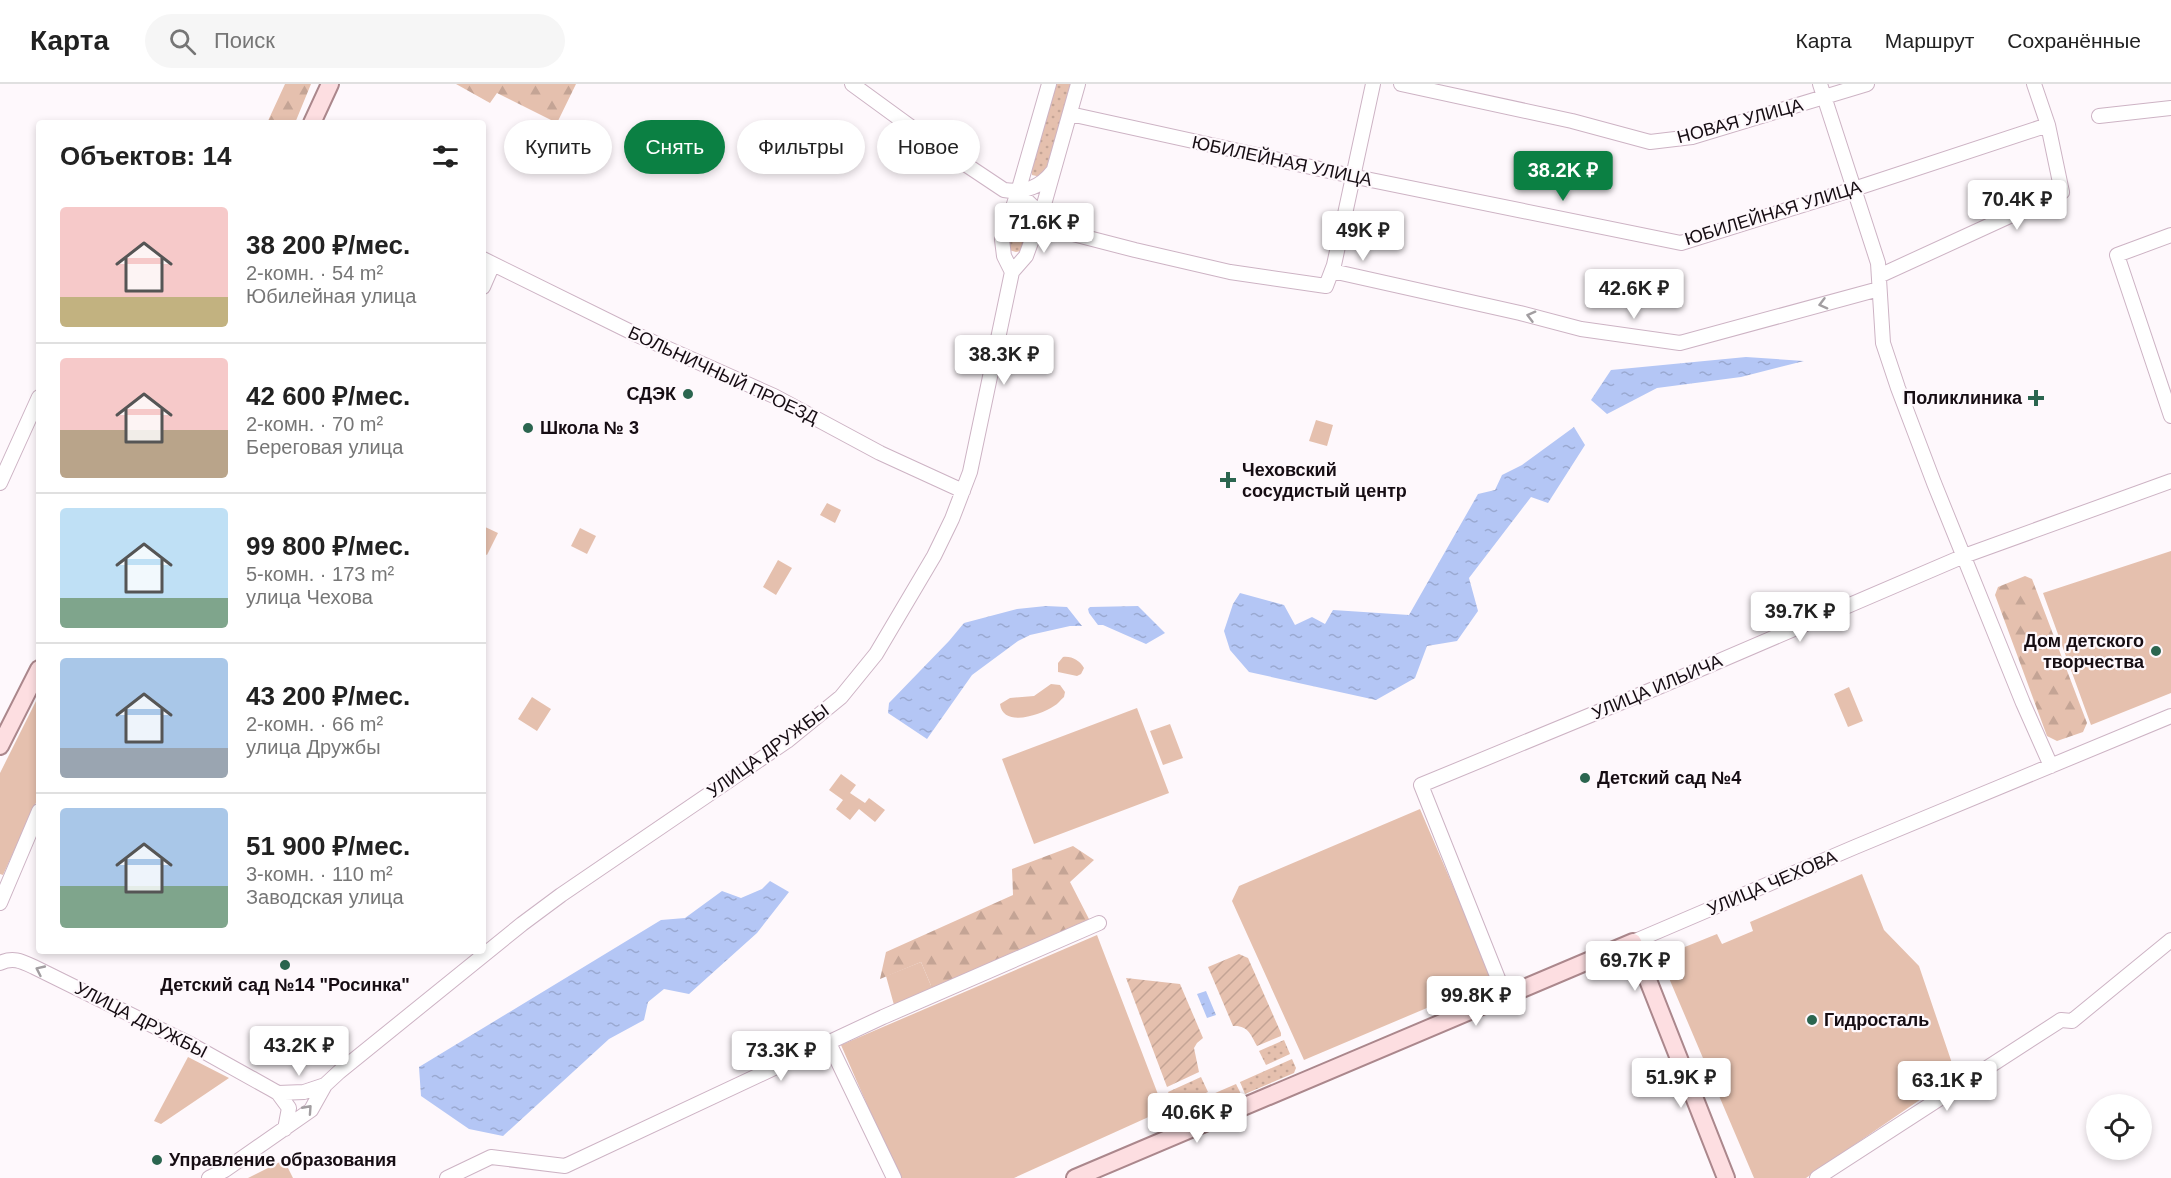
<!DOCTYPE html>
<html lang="ru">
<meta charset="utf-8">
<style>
body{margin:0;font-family:Helvetica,sans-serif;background:#f6f6f6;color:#222;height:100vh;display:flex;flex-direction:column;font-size:22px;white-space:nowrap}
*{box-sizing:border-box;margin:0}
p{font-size:20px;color:#767676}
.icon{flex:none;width:33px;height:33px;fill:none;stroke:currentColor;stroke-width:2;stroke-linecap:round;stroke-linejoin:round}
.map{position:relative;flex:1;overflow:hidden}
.panel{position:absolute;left:36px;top:36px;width:450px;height:834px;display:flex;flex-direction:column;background:#fff;border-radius:6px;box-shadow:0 3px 9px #0003}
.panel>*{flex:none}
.top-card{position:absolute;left:504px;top:36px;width:570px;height:54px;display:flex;gap:12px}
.buttons{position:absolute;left:2086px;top:1010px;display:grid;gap:12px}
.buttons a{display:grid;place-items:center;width:66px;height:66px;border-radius:50%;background:#fff;box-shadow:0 3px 9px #0003;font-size:30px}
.price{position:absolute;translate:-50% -51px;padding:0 14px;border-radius:6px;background:#fff;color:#222;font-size:20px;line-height:39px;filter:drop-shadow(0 2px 3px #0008)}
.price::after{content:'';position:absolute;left:50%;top:36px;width:18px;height:14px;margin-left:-9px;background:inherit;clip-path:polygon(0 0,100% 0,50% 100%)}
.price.current{background:#0b8043;color:#fff}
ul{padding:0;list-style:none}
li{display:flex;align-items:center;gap:18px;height:150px;padding:0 24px}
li+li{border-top:2px solid #e0e0e0}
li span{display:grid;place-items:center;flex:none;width:168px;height:120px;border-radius:6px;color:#555}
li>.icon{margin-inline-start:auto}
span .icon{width:72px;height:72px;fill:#fffc;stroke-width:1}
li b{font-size:26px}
h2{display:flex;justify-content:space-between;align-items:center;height:72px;padding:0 24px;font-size:26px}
.chip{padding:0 21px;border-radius:27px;background:#fff;box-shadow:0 3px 9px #0003;font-size:21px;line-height:54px}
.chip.current{background:#0b8043;color:#fff}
header{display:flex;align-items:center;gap:36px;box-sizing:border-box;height:84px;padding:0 30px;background:#fff;border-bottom:2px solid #e0e0e0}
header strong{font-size:28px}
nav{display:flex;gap:33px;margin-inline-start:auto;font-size:21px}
.search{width:420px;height:54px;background:#f6f6f6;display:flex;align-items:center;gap:15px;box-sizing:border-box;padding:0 21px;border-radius:33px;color:#767676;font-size:22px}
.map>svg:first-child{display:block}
.grass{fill:url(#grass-dots)}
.forest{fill:url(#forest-firs)}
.park{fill:#e5c0ae}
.garden{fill:url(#garden-furrows)}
.water{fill:url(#water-ripples)}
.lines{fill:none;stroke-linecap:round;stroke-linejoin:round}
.minor-casing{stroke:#cdb3c4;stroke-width:16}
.major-casing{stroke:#ab878c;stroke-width:20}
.minor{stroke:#fff;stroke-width:14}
.major{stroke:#fddee1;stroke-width:16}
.oneway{stroke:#a29ea1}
.poi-dot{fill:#2b654f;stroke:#fef8fc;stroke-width:2}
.labels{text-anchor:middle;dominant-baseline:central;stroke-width:4.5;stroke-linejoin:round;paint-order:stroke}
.street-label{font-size:18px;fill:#160d13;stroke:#fef8fc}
.poi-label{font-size:18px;font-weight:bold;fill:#160d13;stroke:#fef8fc;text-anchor:start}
</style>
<header>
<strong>Карта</strong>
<div class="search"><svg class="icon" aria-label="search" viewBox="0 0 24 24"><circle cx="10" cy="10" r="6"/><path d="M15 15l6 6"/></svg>Поиск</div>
<nav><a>Карта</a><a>Маршрут</a><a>Сохранённые</a></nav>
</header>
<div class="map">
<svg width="2171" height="1094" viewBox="0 0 2171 1094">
<defs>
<pattern id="grass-dots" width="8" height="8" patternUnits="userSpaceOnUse" patternTransform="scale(1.5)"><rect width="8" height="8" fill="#e5c0ae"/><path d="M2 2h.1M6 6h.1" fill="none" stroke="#c4a495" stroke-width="1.8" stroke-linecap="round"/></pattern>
<pattern id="forest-firs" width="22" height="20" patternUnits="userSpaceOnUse" patternTransform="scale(1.5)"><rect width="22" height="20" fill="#e5c0ae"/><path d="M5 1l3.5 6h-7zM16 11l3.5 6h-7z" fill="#c4a495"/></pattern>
<pattern id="garden-furrows" width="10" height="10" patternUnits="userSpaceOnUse" patternTransform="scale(1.5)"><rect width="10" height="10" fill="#e5c0ae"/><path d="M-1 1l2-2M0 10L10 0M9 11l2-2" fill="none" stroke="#c4a495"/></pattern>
<pattern id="water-ripples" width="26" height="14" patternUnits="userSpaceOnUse" patternTransform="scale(1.5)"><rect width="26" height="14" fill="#b4c6f5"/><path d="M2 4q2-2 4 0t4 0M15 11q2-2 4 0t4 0" fill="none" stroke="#9aa9d1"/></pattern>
</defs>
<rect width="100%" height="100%" fill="#fef8fc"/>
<!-- grass -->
<path class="grass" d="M1055,0H1071L1045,89L1041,93L1032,91L1031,84Z
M1021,131L1029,134L1032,141L1021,167L1016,168L1009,166L1007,162L1014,135Z
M1284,956L1290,970L1266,981L1259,967Z
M1292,975L1296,984L1294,989L1245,1010L1240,998Z
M1201,993L1208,1008L1175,1023L1168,1008Z
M1236,1000L1242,1012L1182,1036L1176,1026Z"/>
<!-- forest -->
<path class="forest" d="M285,0H311L295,39H267Z
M456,0H576L557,39L497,9L490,19Z
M2025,492L2032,495L2087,639L2083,648L2057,657L2047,652L1995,511L1998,503Z
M1073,762L1094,776L1070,798L1090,837L932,904L921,878L880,895L886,868L1013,811L1012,785Z"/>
<!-- park -->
<path class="park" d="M1316,336L1333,341L1327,362L1309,357Z
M827,419L841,426L835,439L820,431Z
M483,442L498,449L487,471L483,469Z
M580,444L596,452L587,470L571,462Z
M2171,467V609L2091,641L2043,509Z
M778,476L792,484L776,511L763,503Z
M1063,573C1072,572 1079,576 1084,584L1081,590L1077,592L1058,588V579Z
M1051,600L1060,601L1065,608L1064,613C1060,616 1058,620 1054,622C1041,631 1003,644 1000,620L1010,614L1034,612Z
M1849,603L1863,637L1848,643L1834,610Z
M39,611V712L3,791L0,790V689Z
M532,613L551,625L537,647L518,635Z
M1137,624L1169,709L1034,760L1002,675Z
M1170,640L1183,674L1163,681L1150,647Z
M841,690L856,701L850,709L865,719L869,714L885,726L875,738L859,725L850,736L836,725L843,716L829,706Z
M1420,725L1493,896L1304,976L1232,817L1239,802Z
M1862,790L1884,846L1919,882L1956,991L1806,1094H1754L1660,873L1717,850L1722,860L1753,847L1750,838Z
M1097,851L1164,1026L1014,1094H899L841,961Z
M921,878L932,904L894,921L886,892Z
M188,973L229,994L161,1040L154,1037Z
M284,1076L293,1094H248Z"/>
<!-- garden -->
<path class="garden" d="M1239,870L1248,874L1281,949V952L1257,962C1251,951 1248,941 1233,942L1208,883Z
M1126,894L1180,900L1203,954L1197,959L1194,964L1199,988L1167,1003Z"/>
<!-- water -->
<path class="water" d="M1746,273L1804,277L1741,293L1657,304L1607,330L1591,316L1611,286Z
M1574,343L1585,361L1548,419L1531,413L1469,494L1478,527L1457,557L1427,562L1415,594L1376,616L1249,588L1230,566L1224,547L1233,520L1240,509L1284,521L1295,541L1312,533L1325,540L1333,526L1409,531L1478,410L1495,406L1502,391L1522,381Z
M1046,522L1067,523L1082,542H1070L1030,551L1018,557L972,591L927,655L888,629L889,619L949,557L964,539L1017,525Z
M1138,522L1165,549L1146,560L1103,541H1098L1089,529L1088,525L1090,523Z
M770,797L789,808L757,849L689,910L664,905L648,918L644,936L609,955L503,1052L469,1045L421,1012L419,983L661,836L685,834L722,807L741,814L762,805Z
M1206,907L1216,931L1207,934L1197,910Z"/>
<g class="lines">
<defs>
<path id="minor" d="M852,0L926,54L1004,106C1024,109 1040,104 1053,87
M1401,0L1572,37L1650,58L1692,53L1867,0
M1820,0L1878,179L1883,259L1898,304L1934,399L2023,619L2051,682
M1070,30L1361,94L1681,159L1854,105L2048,41
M2099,32L2171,24
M1018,108L1055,144L1073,150L1135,166L1230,188L1326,202L1334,181L1373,0
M2171,151L2117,171L2171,332
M483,175L635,250L774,312L880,369L963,407
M1332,187L1520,229L1581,245L1680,259L1879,205
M1012,188L1004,172L1002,156L1018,108L1049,0
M1879,192L2062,108L2048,41L2034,0
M483,203L493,180
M0,399L39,313
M0,819L39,727
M1633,858L1855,763L2171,632
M0,879C13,873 21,877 34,883L192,961L271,1005L278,1009L289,1024L285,1045
M1505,912L1421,701L1661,602L1964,472L2171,397
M829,959L894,1094
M278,1009L304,1008L325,1001
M209,1094L225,1086L311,1026L325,1001L339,988L522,840L561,811L787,657L841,613L876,570L934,472L952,435L970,388L1012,188L1026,172L1041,131L1078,0
M447,1094L491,1073L565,1082L883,933L1099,839
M1817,1094L2061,936L2072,937L2171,856"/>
<path id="major" d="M312,39L330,0
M0,662L39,585
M1075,1094L1633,858L1726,1094"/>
</defs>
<!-- minor casing -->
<use href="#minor" class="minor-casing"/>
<!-- major casing -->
<use href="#major" class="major-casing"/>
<!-- minor -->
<use href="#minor" class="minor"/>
<!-- major -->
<use href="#major" class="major"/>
</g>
<!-- one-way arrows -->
<defs><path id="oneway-chevron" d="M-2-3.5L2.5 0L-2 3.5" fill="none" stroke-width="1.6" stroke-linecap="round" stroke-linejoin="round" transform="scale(1.5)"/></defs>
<g class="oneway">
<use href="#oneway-chevron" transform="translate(1823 220) rotate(165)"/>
<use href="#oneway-chevron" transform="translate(1531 232) rotate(-165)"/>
<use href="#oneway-chevron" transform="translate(40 886) rotate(-155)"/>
<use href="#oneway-chevron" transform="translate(308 1025) rotate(-48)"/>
</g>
<!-- markers -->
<g class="poi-dot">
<circle cx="688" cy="310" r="6"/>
<path d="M2033 305h6v6h6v6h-6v6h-6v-6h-6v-6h6z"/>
<circle cx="528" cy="344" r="6"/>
<path d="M1225 387h6v6h6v6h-6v6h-6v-6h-6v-6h6z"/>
<circle cx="2156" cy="567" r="6"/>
<circle cx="1585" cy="694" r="6"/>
<circle cx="285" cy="881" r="6"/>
<circle cx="1812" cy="936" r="6"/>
<circle cx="157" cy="1076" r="6"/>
</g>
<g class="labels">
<!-- street labels -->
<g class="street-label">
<text transform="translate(1740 37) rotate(-15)">НОВАЯ УЛИЦА</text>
<text transform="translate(1282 77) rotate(12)">ЮБИЛЕЙНАЯ УЛИЦА</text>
<text transform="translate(1773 129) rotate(-17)">ЮБИЛЕЙНАЯ УЛИЦА</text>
<text transform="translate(723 291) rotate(25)">БОЛЬНИЧНЫЙ ПРОЕЗД</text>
<text transform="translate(1657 603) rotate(-23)">УЛИЦА ИЛЬИЧА</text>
<text transform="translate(768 667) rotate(-36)">УЛИЦА ДРУЖБЫ</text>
<text transform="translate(1772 799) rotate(-23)">УЛИЦА ЧЕХОВА</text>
<text transform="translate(141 936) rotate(27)">УЛИЦА ДРУЖБЫ</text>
</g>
<!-- poi labels -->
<g class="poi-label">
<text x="676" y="310" text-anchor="end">СДЭК</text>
<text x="2022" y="314" text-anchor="end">Поликлиника</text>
<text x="540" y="344">Школа № 3</text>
<text x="1242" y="386">Чеховский<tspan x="1242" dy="21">сосудистый центр</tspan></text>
<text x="2144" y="557" text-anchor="end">Дом детского<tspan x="2144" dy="21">творчества</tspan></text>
<text x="1597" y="694">Детский сад №4</text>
<text x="285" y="901" text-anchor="middle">Детский сад №14 "Росинка"</text>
<text x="1824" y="936">Гидросталь</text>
<text x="169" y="1076">Управление образования</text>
</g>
</g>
</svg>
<div class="buttons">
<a><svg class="icon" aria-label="locate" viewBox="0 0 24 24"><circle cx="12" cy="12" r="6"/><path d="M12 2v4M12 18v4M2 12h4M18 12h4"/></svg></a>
</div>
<b class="price current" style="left:1563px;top:118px">38.2K ₽</b>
<b class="price" style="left:2017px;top:147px">70.4K ₽</b>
<b class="price" style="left:1044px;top:170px">71.6K ₽</b>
<b class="price" style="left:1363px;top:178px">49K ₽</b>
<b class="price" style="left:1634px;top:236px">42.6K ₽</b>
<b class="price" style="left:1004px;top:302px">38.3K ₽</b>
<b class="price" style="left:1800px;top:559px">39.7K ₽</b>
<b class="price" style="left:1635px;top:908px">69.7K ₽</b>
<b class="price" style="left:1476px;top:943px">99.8K ₽</b>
<b class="price" style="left:299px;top:993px">43.2K ₽</b>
<b class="price" style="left:781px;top:998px">73.3K ₽</b>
<b class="price" style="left:1681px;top:1025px">51.9K ₽</b>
<b class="price" style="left:1947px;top:1028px">63.1K ₽</b>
<b class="price" style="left:1197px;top:1060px">40.6K ₽</b>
<div class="top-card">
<a class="chip">Купить</a>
<a class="chip current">Снять</a>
<a class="chip">Фильтры</a>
<a class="chip">Новое</a>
</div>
<section class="panel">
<h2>Объектов: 14<svg class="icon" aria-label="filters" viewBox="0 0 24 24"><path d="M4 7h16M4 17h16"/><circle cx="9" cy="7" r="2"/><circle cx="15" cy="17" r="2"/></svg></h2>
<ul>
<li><span style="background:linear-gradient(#f6c9c9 75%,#c2b280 0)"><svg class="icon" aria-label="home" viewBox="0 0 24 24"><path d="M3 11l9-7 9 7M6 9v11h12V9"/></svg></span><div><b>38 200 ₽/мес.</b><p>2-комн. · 54 m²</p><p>Юбилейная улица</p></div></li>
<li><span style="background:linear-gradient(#f6c9c9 60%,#b9a48a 0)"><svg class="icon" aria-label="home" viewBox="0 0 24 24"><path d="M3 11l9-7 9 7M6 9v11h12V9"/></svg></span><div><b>42 600 ₽/мес.</b><p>2-комн. · 70 m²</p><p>Береговая улица</p></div></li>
<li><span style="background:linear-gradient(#bfe0f5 75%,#7fa58c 0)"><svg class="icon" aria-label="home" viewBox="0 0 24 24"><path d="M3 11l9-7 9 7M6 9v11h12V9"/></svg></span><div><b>99 800 ₽/мес.</b><p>5-комн. · 173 m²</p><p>улица Чехова</p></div></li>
<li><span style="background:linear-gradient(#a9c7e8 75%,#9aa5b1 0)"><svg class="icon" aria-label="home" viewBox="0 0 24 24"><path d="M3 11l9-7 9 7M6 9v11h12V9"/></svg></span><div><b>43 200 ₽/мес.</b><p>2-комн. · 66 m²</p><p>улица Дружбы</p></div></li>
<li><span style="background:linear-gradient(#a9c7e8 65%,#7fa58c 0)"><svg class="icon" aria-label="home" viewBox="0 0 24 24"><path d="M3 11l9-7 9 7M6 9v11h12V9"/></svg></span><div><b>51 900 ₽/мес.</b><p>3-комн. · 110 m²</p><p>Заводская улица</p></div></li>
</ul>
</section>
</div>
